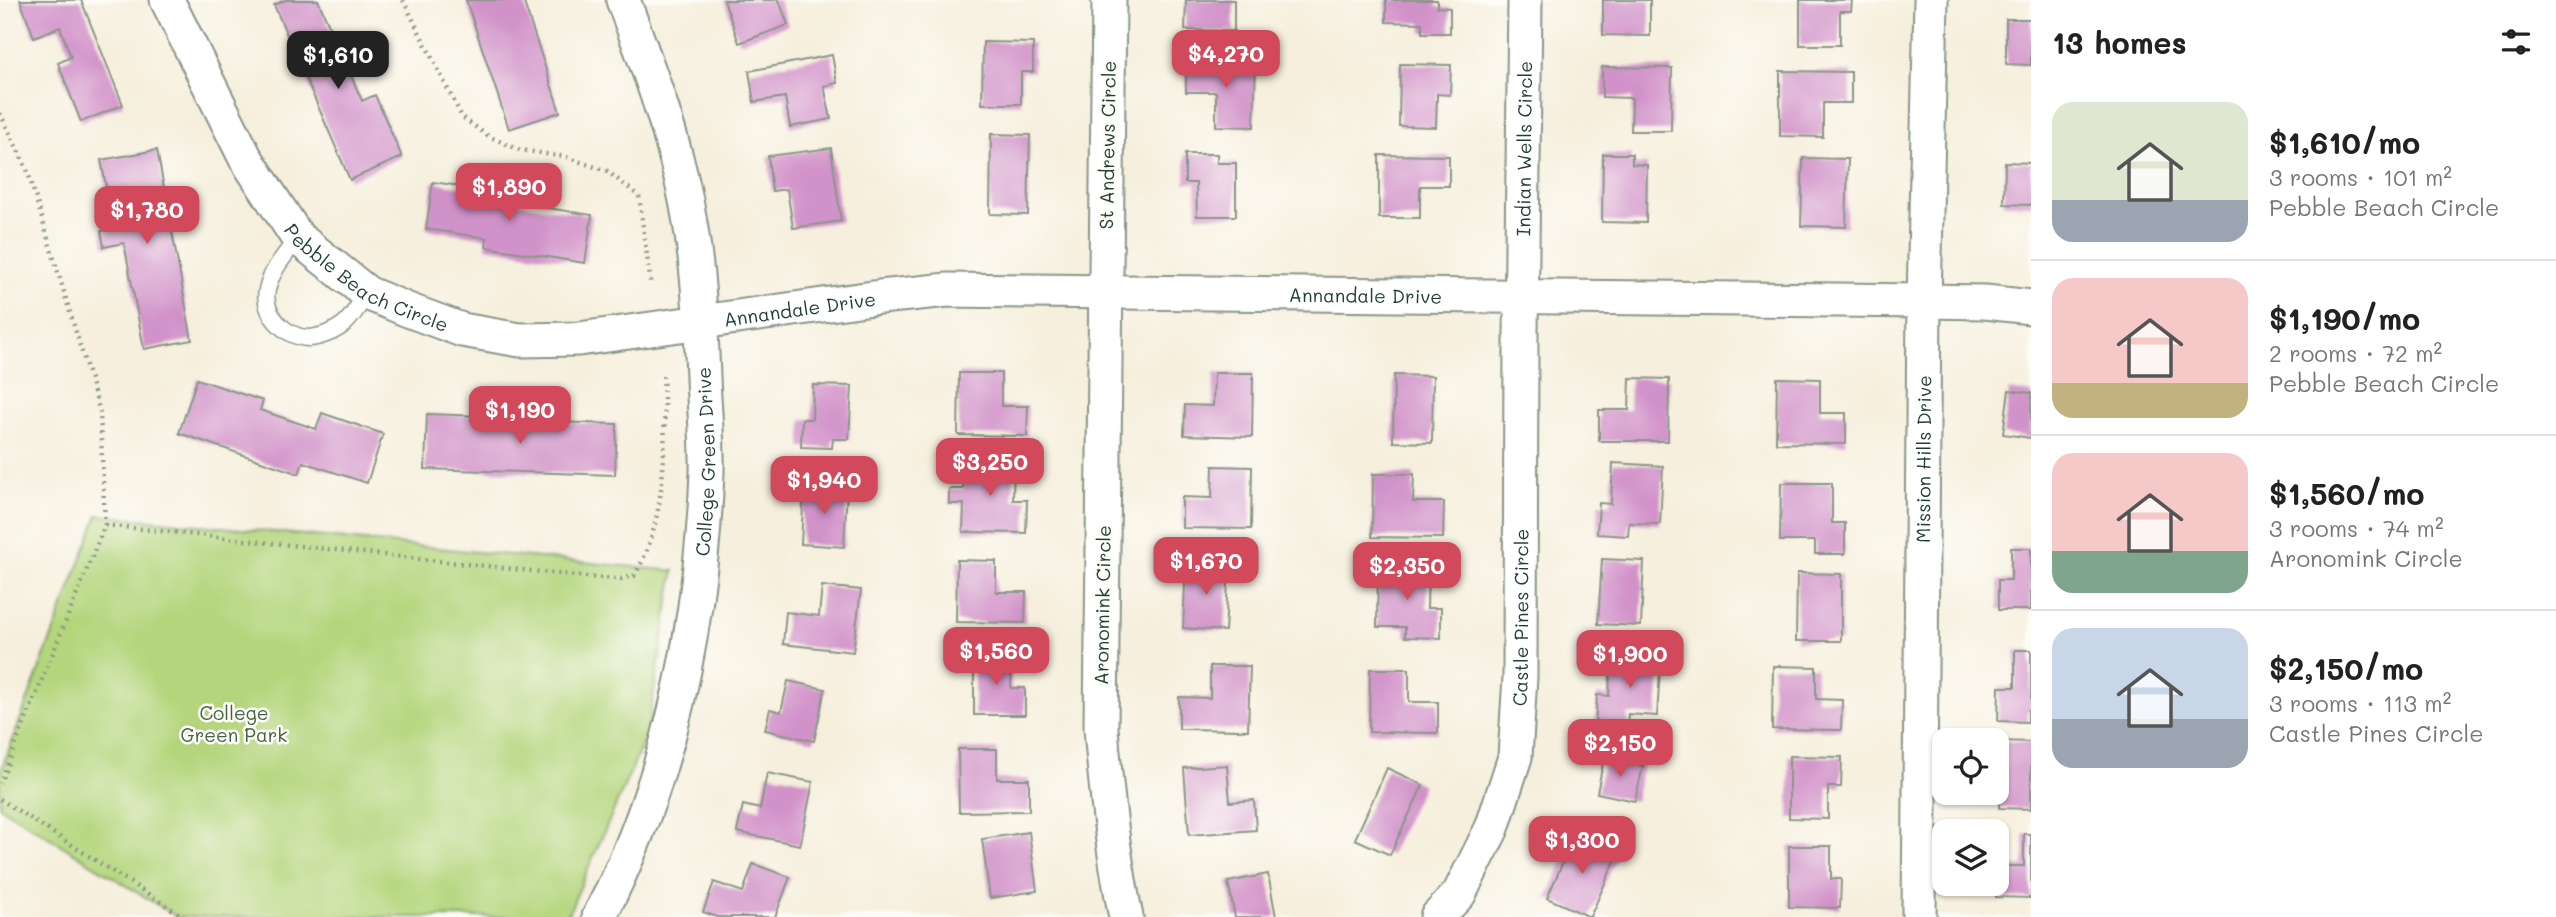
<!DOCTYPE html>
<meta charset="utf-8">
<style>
body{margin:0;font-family:Mali,sans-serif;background:#f6f6f6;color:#222;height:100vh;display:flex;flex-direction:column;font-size:26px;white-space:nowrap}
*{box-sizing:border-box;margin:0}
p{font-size:23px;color:#767676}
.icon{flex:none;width:38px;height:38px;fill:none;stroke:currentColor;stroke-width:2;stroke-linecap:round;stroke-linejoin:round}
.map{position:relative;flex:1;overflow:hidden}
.sheet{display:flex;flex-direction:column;background:#fff;width:525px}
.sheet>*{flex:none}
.buttons{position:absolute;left:1932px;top:728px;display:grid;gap:14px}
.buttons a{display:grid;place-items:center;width:77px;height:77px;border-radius:14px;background:#fff;box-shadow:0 2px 5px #0004;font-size:35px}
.price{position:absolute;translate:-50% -60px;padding:0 16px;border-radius:14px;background:#d1495b;color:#fff;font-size:23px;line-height:46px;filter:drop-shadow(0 2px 4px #0008)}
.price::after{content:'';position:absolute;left:50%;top:42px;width:21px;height:16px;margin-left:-10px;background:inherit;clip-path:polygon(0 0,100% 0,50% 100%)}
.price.current{background:#222;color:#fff}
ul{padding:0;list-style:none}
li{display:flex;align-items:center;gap:21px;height:175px;padding:0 21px}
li+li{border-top:2px solid #e0e0e0}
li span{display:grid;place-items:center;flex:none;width:196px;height:140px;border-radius:21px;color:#555}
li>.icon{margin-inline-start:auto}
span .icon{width:84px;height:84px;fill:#fffc;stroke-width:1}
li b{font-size:30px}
h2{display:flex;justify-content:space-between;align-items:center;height:84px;padding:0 21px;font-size:30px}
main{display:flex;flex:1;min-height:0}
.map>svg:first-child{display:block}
.green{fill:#b4d57c;stroke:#6a8958;stroke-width:2}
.building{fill:#d192c9}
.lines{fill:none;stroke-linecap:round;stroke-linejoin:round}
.service-casing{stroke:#8a9688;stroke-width:19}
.minor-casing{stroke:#8a9688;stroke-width:37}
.path{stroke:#8a9688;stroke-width:4.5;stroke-dasharray:2 5;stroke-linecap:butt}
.service{stroke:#fff;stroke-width:16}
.minor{stroke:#fff;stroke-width:33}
.labels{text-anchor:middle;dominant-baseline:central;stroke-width:5;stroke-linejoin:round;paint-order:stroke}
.street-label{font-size:19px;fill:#1f3d34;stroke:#fdfcf7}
.park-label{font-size:19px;fill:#446346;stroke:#fdfcf7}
</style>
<main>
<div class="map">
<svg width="2031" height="917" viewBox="0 0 2031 917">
<rect width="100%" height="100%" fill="#fdfcf7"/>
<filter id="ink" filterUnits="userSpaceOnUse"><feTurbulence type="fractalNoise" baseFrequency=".0143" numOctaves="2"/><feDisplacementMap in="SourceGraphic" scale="14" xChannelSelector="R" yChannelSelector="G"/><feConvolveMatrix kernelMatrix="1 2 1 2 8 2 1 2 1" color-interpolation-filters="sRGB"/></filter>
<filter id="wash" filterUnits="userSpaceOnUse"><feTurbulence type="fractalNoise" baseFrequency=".00686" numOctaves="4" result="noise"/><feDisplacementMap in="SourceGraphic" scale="28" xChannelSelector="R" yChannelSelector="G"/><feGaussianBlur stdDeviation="1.57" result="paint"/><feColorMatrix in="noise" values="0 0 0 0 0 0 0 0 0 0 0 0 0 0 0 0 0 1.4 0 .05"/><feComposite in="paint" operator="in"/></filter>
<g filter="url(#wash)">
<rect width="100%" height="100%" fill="#f6efdd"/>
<!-- green -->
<path class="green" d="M98,515L674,571L647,734L567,917H177L0,807V773Z"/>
<g id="blocks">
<!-- building -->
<path class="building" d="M20,0H81L123,105L81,122L58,63L71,57L60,27L34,37Z
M285,0H318L362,101L375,95L402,157L350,180L274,5Z
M466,0H523L560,112L509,129Z
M724,0H779L788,25L739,43Z
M1186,0H1234V31L1185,30Z
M1386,0H1437V7L1450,8V33H1422V23L1386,22Z
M1603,0H1650V36L1603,35Z
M1800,0H1852L1851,11H1840V45H1800Z
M2006,19H2031V65L2006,64Z
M983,42L1033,43V72H1021V104H982Z
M832,55L837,83L824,86L831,119L790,127L785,97L754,102L749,71Z
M1186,62L1256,63L1254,127L1216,126V92H1186Z
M1400,64L1451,65L1450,95L1437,94L1436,127L1399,126Z
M1602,67L1672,68L1671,131H1631L1632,98L1602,97Z
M1780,71L1851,72V103H1823V137L1780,136Z
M991,134L1030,135L1028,215L990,214Z
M831,148L841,221L793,228L787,189L772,191L768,156Z
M157,150L192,340L144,349L124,243L104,247L101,231L114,229L101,160Z
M1185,154H1217V163H1236V216H1197L1196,183H1185Z
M1603,154H1632V164L1647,165L1646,223L1602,222Z
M1379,155L1449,156V186H1420V218H1379Z
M1803,158L1848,159L1846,227L1801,226Z
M2005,162L2031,163V205L2004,204Z
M433,182L499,192L497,200L592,215L585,263L486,247L487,238L426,229Z
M959,373H1001V406H1028L1027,436L958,435Z
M1214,373H1253L1252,437L1184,435L1185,405L1213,406Z
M1394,375L1433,376L1432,443L1393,442Z
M1630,378L1669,379L1668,441H1599V410H1629Z
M1777,378L1820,379V413H1846V444L1776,443Z
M197,379L263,401L260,410L316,429L322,413L383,434L367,483L303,462L299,474L179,433Z
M813,385L852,386L849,439H833L832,448L801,447L802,419H812Z
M2009,390L2031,393V438L2003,434Z
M427,414L482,416V420L617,424L615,475L425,469Z
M963,460L1014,461L1013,500H1027L1026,533L963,532L964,504H949V489H963Z
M1613,463L1663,466L1660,524L1629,523L1628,536L1597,534L1599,503L1611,504Z
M1213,466L1252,467L1251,529L1182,528V497L1212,498Z
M1373,474H1414L1413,502H1444L1443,538L1372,537Z
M1781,483H1832V523H1845V554H1815V541H1780Z
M804,485L847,488L844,547L801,544Z
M2011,548H2031V610H1998V580H2011Z
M1602,559L1644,561L1641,626L1598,624Z
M957,560L996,561V592H1026L1025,623L956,622Z
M1186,563L1229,565L1225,631L1183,628Z
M1378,566L1428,567L1427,608H1441V638L1405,637V627H1377Z
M1797,573L1841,574V641H1796Z
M822,586L861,590L853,652L783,644L786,612L819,616Z
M2015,650H2031V710H2028V722L1998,721L1999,687H2015Z
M1611,654L1661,656L1657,716L1628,714L1627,727L1595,726L1597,695L1609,696Z
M974,655H1012L1011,688H1025V715H974Z
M1210,666H1250L1248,730L1179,729V697L1210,698Z
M1773,666L1816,667V699L1842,700L1841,730L1772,729Z
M1370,669H1409V702H1438V733L1369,732Z
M788,681L825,689L814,741L765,730L770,709L781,712Z
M2000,741L2031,742V809L1999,808Z
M958,749H997V779H1029V811L959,812Z
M1789,756L1842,757L1841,787H1828V819L1789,818Z
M1604,758L1643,766L1635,801L1597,793Z
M1227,765L1230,802L1254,800L1256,830L1189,835L1184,768Z
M1387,768L1423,785L1390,855L1355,839Z
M767,773L813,782L800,845L737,832L743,805L760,809Z
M1029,832L1037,891L990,898L982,839Z
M2024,834H2031V898L1996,897L1997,866H2024Z
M1575,835L1618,854L1590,917L1547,898Z
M1789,846H1831V879H1841L1840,908L1789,907Z
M753,864L790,877L775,917H717L703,912L714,882L743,892Z
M1268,874L1276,917H1235L1228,882Z"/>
</g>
</g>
<g filter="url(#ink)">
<use href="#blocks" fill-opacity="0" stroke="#8a9688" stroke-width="2"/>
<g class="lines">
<defs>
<path id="service" d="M298,238C286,254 271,270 267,290C262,313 285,337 308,338C319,338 336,331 344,324C353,317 360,303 367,293"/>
<g id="minor">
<path id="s1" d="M167,0L245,157L298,238L367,293L408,310L462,330L520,340L579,339L880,297L948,290L1924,301L1985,302L2031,307"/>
<path d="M1109,0L1101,728C1106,792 1113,854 1126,917"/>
<path id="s2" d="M599,917C670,780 701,625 707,472C708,441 704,408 703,377C701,327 699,277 691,229C679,149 651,75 623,0"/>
<path id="s3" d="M1437,917L1459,894L1492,828L1515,757L1520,677L1521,334L1525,0"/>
<path id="s4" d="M1919,917L1924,301L1931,0"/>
</g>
</defs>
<!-- service casing -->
<use href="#service" class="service-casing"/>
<!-- minor casing -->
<use href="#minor" class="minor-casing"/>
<!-- path -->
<path class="path" d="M403,0L462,117L488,136L520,150L566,157L607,171L639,196L651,285
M0,113L27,169L100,412L105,525L0,783
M105,525L587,577L621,579L634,576C668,523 666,434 663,372
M0,799L184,917"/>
<!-- service -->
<use href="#service" class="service"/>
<!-- minor -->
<use href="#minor" class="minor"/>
</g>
</g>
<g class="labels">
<!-- street labels -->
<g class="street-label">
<text transform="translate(1107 145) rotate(-89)">St Andrews Circle</text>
<text stroke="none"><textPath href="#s3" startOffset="789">Indian Wells Circle</textPath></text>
<text stroke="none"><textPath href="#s1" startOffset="352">Pebble Beach Circle</textPath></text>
<text stroke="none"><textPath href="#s1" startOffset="1370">Annandale Drive</textPath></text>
<text stroke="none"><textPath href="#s1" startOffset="803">Annandale Drive</textPath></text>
<text stroke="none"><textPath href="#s4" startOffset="458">Mission Hills Drive</textPath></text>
<text stroke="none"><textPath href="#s2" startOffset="472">College Green Drive</textPath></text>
<text transform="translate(1102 605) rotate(-89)">Aronomink Circle</text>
<text stroke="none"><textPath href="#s3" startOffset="320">Castle Pines Circle</textPath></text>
</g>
<!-- park labels -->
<g class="park-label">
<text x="234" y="712">College<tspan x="234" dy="22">Green Park</tspan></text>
</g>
</g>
</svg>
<div class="buttons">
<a><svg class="icon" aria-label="locate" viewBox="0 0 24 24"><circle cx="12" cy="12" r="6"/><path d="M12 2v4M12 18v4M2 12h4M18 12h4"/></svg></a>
<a><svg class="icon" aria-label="layers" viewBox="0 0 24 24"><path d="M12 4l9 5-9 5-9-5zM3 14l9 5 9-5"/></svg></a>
</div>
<b class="price" style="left:1226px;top:90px">$4,270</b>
<b class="price current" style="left:338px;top:91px">$1,610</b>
<b class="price" style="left:509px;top:223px">$1,890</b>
<b class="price" style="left:147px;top:246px">$1,780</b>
<b class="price" style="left:520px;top:446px">$1,190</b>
<b class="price" style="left:990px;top:498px">$3,250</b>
<b class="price" style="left:824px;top:516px">$1,940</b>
<b class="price" style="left:1206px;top:597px">$1,670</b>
<b class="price" style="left:1407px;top:602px">$2,350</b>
<b class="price" style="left:996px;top:687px">$1,560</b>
<b class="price" style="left:1630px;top:690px">$1,900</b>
<b class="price" style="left:1620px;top:779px">$2,150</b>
<b class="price" style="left:1582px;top:876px">$1,300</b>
</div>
<section class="sheet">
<h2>13 homes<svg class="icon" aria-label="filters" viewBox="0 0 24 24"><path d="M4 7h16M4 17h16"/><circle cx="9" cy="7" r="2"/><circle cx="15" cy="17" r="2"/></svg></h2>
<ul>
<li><span style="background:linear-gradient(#dfe7d0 70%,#9aa5b1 0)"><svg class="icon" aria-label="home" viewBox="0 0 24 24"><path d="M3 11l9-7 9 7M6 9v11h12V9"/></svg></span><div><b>$1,610/mo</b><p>3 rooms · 101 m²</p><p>Pebble Beach Circle</p></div></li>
<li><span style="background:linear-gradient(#f6c9c9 75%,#c2b280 0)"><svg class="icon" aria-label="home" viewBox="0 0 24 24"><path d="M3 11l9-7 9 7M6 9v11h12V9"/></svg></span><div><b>$1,190/mo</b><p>2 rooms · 72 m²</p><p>Pebble Beach Circle</p></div></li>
<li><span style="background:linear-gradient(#f6c9c9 70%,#7fa58c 0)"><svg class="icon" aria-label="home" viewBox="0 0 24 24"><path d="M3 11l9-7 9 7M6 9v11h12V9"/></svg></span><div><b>$1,560/mo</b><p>3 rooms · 74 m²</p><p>Aronomink Circle</p></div></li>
<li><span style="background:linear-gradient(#c9d6e8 65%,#9aa5b1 0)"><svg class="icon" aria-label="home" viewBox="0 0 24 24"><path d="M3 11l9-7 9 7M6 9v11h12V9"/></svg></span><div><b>$2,150/mo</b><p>3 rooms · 113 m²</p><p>Castle Pines Circle</p></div></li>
</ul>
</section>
</main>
